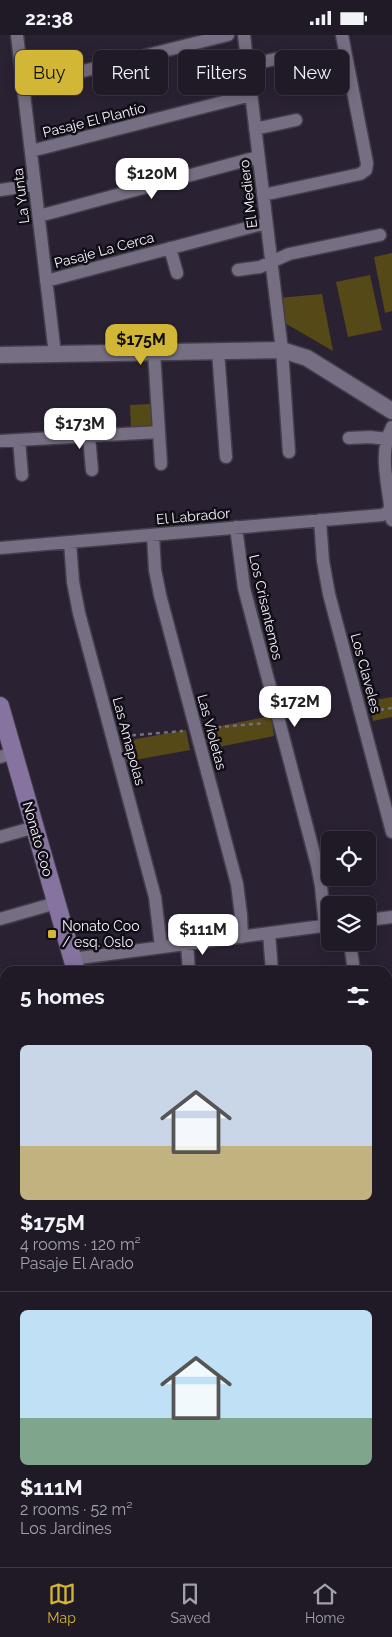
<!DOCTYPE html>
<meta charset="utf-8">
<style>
body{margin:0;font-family:Raleway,sans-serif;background:#28232e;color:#f1f3f6;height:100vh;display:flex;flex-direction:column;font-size:19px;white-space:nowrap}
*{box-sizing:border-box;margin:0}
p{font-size:16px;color:#a2a1a7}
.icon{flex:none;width:28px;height:28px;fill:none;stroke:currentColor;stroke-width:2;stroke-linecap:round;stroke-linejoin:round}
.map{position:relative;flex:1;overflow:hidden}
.drawer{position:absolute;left:0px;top:931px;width:392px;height:601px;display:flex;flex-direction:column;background:#201a26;border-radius:15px 15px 0 0;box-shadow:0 2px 12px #0003,0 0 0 1px #3d3843}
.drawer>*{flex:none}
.top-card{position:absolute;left:15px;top:15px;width:362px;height:45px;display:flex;gap:10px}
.buttons{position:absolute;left:321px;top:796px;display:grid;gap:10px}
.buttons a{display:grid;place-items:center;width:55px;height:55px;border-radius:8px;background:#201a26;box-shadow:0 2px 12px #0003,0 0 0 1px #3d3843;font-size:25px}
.price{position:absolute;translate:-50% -42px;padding:0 11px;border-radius:10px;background:#fff;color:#222;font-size:16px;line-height:32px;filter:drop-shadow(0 1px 2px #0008)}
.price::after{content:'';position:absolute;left:50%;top:30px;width:15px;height:11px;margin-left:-8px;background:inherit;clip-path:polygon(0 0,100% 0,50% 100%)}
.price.selected{background:#d2b635;color:#111}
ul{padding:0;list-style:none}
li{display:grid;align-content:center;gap:10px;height:265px;padding:0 20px}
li+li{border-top:1px solid #3d3843}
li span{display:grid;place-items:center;height:155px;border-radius:8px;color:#555}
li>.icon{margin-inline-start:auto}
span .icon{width:90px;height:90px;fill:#fffc;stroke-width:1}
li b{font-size:21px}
h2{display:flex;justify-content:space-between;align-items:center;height:60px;padding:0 20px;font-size:21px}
.pill{padding:0 18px;border-radius:8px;background:#201a26;box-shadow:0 2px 12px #0003,0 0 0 1px #3d3843;font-size:18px;line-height:45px}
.pill.selected{background:#d2b635;color:#111}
.status{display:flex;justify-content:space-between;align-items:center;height:35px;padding:0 25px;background:#201a26;direction:ltr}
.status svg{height:14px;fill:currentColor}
.tabs{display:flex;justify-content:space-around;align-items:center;height:70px;border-top:1px solid #3d3843;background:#201a26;font-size:14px;color:#a2a1a7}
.tabs a{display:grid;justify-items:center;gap:2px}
.tabs .selected{color:#d2b635}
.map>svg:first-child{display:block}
.green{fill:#554917}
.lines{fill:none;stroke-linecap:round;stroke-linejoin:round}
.minor-casing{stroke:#443e4c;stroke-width:15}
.tertiary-casing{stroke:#443e4c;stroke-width:19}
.secondary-casing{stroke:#443e4c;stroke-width:20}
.path{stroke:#766f7e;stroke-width:2.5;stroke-dasharray:4 4;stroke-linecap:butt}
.minor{stroke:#766e82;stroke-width:12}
.tertiary{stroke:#766e82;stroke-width:16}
.secondary{stroke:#87739f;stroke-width:18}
.poi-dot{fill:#d2b635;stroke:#110d15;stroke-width:2}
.labels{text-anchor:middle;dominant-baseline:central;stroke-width:5;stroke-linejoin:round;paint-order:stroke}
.street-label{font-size:14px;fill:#f7f3fe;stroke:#110d15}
.poi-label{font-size:14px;fill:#f7f3fe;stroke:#110d15;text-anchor:start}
</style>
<div class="status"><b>22:38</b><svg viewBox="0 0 49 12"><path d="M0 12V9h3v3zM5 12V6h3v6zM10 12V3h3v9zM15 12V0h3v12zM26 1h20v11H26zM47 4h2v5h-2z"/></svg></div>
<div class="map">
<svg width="392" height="1532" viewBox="0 0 392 1532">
<rect width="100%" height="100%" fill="#2a2233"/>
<!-- green -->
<path class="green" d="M392,218V276L385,278L374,222Z
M370,240L382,295L348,302L336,247Z
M322,259L333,316L283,287L278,263Z
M152,369L154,395L131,396L130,370Z
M392,662V682L373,686L369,666Z
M271,681L274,701L209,714L205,694Z
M186,695L190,715L124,727L120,707Z"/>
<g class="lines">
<defs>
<path id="minor" d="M17,0L55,319
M244,0L282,315L289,417
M247,30L285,22
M23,51L228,0
M255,94L296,85
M31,116L251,60
M0,155L35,150
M263,160L360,139L366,135L367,128L342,0
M39,181L258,122
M170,213L177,238
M238,235L260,232L289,219L380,200
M46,246L266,188
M218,316L226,422
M154,317L161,429
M89,401L92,435
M349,403L370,402L387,404
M19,405L22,440
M0,406L159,397
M320,485L323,526L329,559L392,797
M392,485L389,477L390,470C387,445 379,416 392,392
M236,492L244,553L317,830L321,851L325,891
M153,500L155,535L160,560L237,849L241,880L242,902
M70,507L73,547L79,578L155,862L161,912
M0,513L382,480L389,477
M0,722L13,718
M0,802L35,792
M0,884L56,868
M368,885L392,882
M269,898L272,936
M350,908L354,936
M187,909L189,936
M72,924L330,890
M0,968L5,966
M0,1049L5,1048
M388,1065L392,1082
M0,1130L5,1129
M0,1211L5,1210
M0,1294L5,1292
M388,1447L392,1468
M0,1489L6,1532
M90,1528L91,1532"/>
<path id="tertiary" d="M0,320L282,315L307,323L392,376"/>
<path id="secondary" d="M0,671L76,936
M388,1353L392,1352
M388,1374L392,1373
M0,1400L5,1399
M0,1421L5,1420
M244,1528L245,1532"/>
</defs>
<!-- minor casing -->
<use href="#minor" class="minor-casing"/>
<!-- tertiary casing -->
<use href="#tertiary" class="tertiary-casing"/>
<!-- secondary casing -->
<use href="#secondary" class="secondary-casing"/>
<!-- path -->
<path class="path" d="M372,676L392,673
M209,693L265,688
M124,701L183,696
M388,1099L392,1098"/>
<!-- minor -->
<use href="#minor" class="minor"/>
<!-- tertiary -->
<use href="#tertiary" class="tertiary"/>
<!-- secondary -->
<use href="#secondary" class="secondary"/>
</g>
<!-- markers -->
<rect class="poi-dot" x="47" y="894" width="10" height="10" rx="2.5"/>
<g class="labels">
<!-- street labels -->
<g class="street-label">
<text transform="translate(94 85) rotate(-14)">Pasaje El Plantío</text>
<text transform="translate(248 159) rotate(-97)">El Mediero</text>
<text transform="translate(21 161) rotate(-97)">La Yunta</text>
<text transform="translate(104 215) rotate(-15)">Pasaje La Cerca</text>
<text transform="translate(193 481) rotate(-5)">El Labrador</text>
<text transform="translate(266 572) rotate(77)">Los Crisantemos</text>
<text transform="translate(366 638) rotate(75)">Los Claveles</text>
<text transform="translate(212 697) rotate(75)">Las Violetas</text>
<text transform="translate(129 706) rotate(75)">Las Amapolas</text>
<text transform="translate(38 804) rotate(74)">Nonato Coo</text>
</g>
<!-- poi labels -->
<g class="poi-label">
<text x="62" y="891">Nonato Coo<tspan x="62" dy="16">/ esq. Oslo</tspan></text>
</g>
</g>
</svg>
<div class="buttons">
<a><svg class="icon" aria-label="locate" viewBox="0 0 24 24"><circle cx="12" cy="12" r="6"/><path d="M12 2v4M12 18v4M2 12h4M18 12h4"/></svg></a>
<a><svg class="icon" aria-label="layers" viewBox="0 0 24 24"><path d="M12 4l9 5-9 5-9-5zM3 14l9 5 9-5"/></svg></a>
</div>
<b class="price" style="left:152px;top:165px">$120M</b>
<b class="price selected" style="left:141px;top:331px">$175M</b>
<b class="price" style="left:80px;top:415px">$173M</b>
<b class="price" style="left:295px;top:693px">$172M</b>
<b class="price" style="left:203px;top:921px">$111M</b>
<div class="top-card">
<a class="pill selected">Buy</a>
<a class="pill">Rent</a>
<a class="pill">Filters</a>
<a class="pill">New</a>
</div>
<section class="drawer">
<h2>5 homes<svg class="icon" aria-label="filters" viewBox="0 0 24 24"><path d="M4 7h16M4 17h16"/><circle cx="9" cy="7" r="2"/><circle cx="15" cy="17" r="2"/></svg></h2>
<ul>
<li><span style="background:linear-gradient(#c9d6e8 65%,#c2b280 0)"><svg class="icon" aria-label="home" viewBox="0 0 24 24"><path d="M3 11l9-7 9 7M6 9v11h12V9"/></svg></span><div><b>$175M</b><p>4 rooms · 120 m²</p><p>Pasaje El Arado</p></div></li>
<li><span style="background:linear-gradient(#bfe0f5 70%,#7fa58c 0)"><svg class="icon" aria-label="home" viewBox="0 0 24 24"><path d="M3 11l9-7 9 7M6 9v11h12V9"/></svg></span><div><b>$111M</b><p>2 rooms · 52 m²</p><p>Los Jardines</p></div></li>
</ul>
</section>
</div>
<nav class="tabs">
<a class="selected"><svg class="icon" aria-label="map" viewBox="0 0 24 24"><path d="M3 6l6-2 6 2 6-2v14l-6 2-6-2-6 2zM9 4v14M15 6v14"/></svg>Map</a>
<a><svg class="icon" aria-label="saved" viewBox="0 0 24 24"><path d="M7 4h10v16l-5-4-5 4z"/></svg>Saved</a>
<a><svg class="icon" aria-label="home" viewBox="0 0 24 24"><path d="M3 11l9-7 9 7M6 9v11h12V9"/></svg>Home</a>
</nav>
